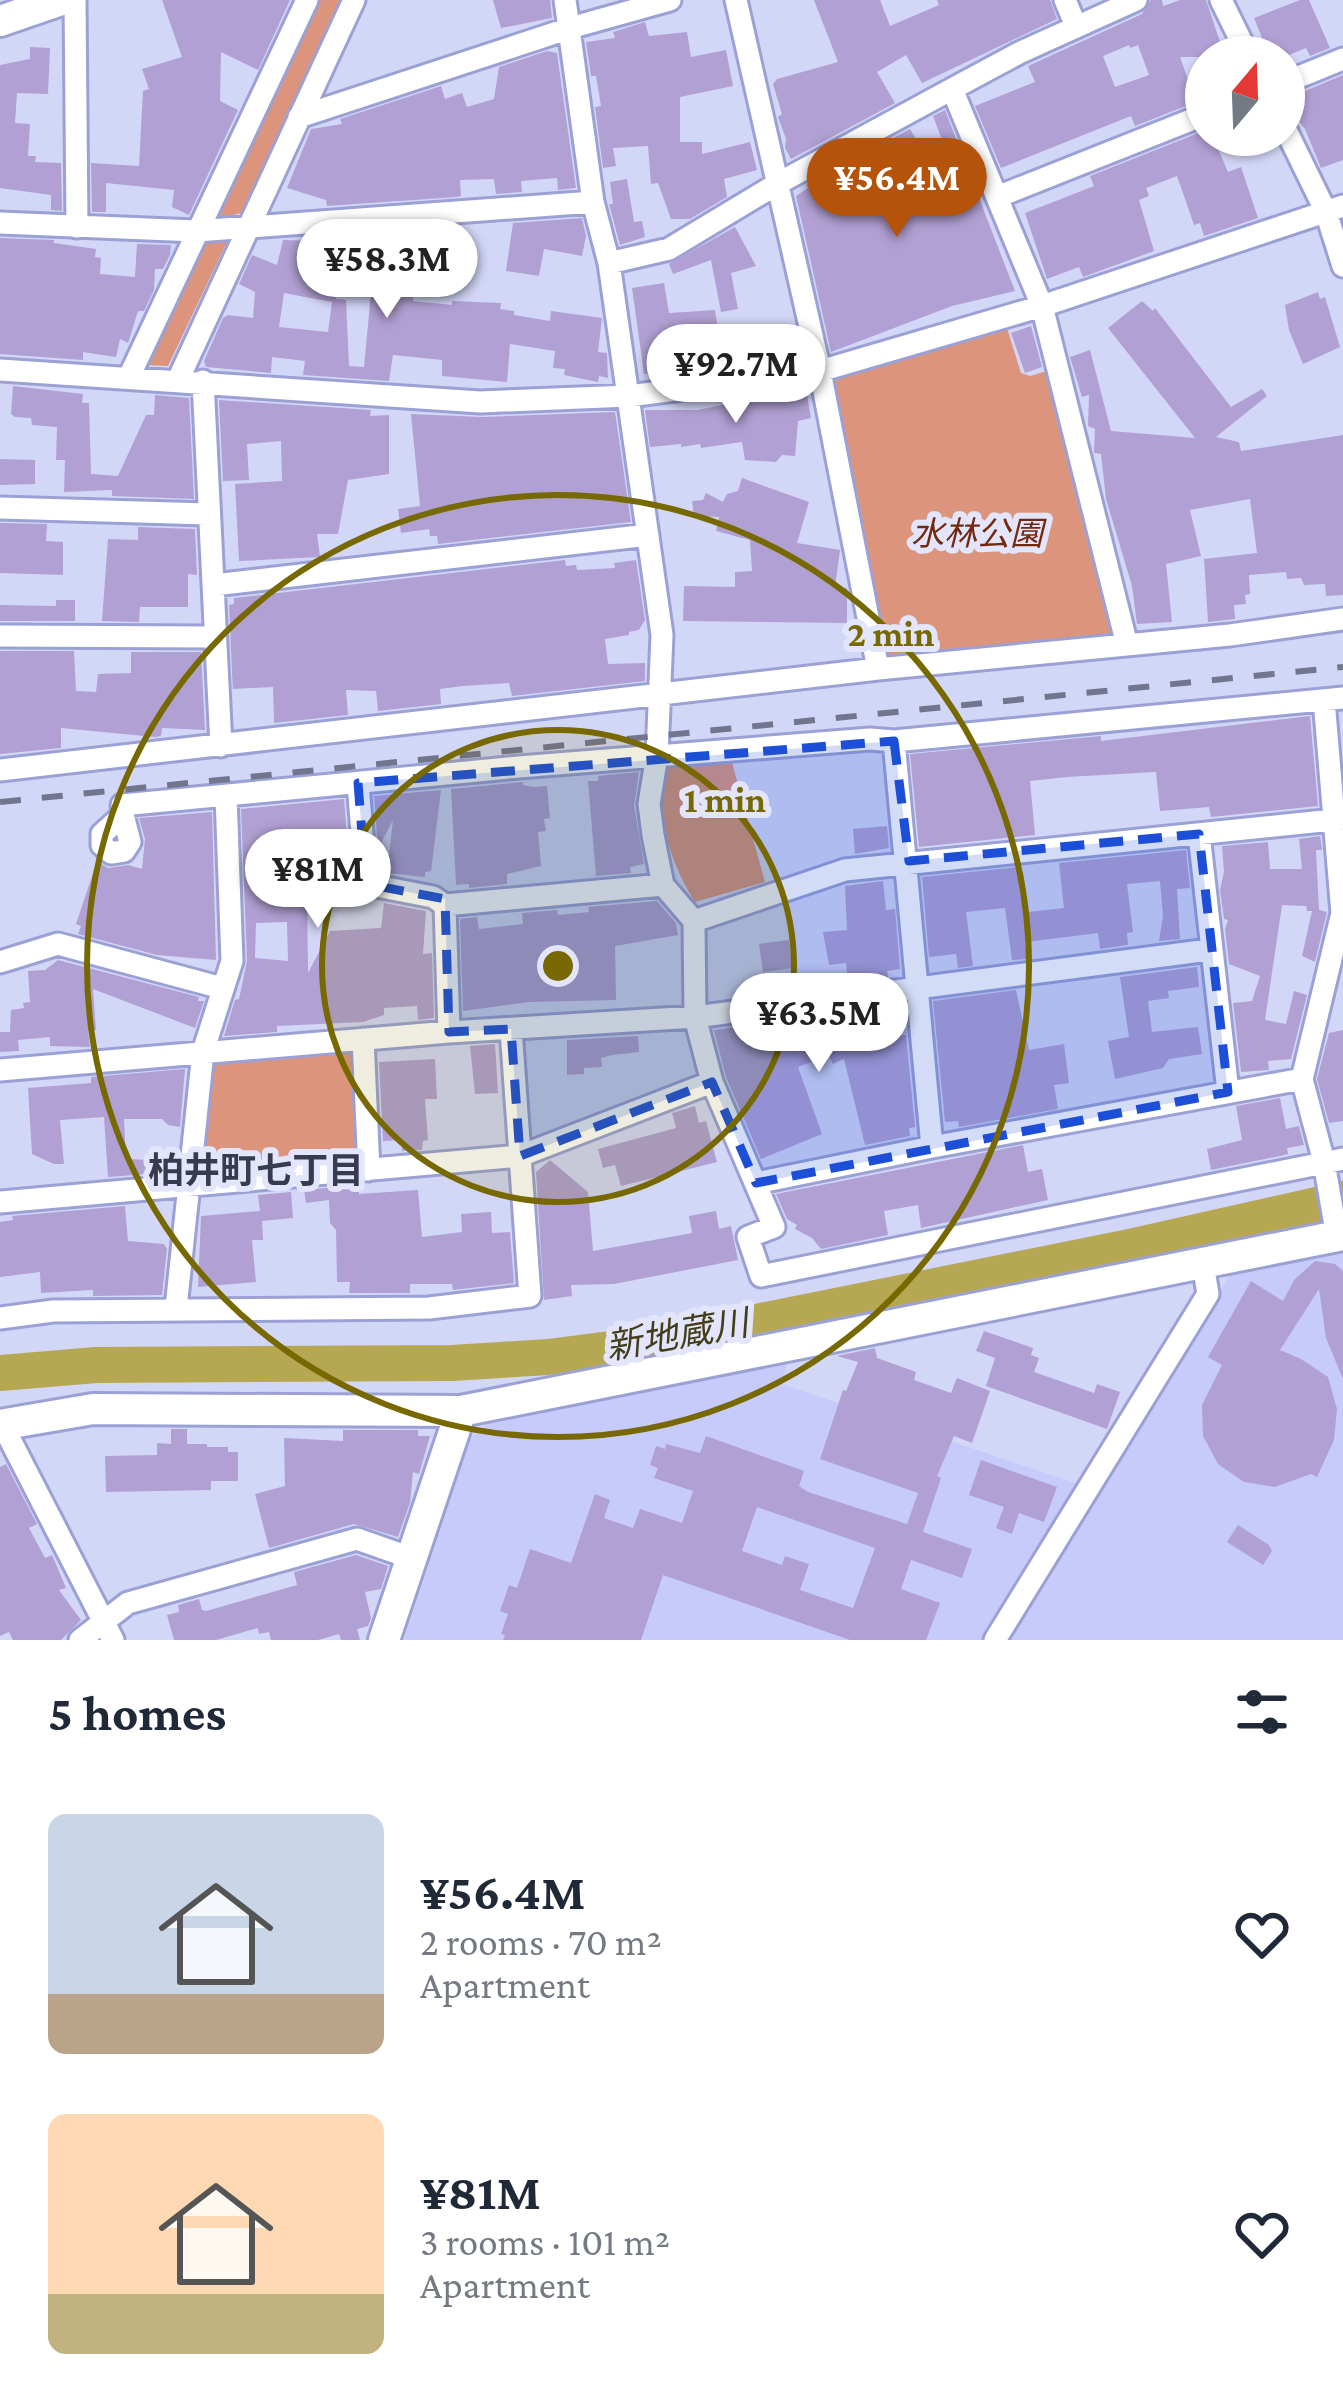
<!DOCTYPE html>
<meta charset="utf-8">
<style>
body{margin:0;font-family:"Crimson Pro","Noto Sans JP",serif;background:#f6f6f7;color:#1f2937;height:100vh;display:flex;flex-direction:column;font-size:45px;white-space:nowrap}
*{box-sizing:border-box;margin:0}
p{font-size:39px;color:#747a83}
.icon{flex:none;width:66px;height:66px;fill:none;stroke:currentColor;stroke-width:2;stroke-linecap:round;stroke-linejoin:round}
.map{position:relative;height:1640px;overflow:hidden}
.details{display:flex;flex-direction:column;background:#fff;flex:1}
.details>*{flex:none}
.needle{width:78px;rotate:19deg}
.tools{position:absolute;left:1185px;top:36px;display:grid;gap:24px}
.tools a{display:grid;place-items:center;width:120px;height:120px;border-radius:50%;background:#fff;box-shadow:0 3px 9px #0004;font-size:60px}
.price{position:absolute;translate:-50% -102px;padding:0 27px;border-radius:42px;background:#fff;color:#222;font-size:39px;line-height:78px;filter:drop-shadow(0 3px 6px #0008)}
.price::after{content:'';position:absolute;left:50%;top:72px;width:36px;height:27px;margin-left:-18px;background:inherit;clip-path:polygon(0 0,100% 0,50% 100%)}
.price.active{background:#b45309;color:#fff}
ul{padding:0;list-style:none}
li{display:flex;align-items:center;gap:36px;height:300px;padding:0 48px}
li span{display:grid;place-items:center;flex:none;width:336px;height:240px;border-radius:18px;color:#555}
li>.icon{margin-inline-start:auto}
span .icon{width:144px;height:144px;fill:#fffc;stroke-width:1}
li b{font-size:51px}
h2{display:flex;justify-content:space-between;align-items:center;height:144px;padding:0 48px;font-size:51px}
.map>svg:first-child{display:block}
.built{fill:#c6cbfc}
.green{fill:#dc957c}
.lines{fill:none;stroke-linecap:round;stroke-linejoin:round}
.river{stroke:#b6a853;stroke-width:36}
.building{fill:#b1a0d3;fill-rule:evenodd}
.street-casing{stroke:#9ba1d4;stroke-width:27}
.secondary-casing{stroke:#9ba1d4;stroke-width:36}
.street{stroke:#fff;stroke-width:21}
.secondary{stroke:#fff;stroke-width:30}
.rail{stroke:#72758e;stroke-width:6;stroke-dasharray:21 21;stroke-linecap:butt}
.marked{fill:#1d4ed8;fill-opacity:0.2;stroke:#1d4ed8;stroke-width:9;stroke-dasharray:24 15;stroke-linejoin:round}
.ring{fill:none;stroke:#776800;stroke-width:6}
.labels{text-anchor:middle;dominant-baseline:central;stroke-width:12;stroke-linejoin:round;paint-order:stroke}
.park-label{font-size:33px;font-style:italic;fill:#72290d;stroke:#e2e5fb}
.neighbourhood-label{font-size:36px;font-weight:bold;fill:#383a4f;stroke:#e2e5fb}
.water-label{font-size:36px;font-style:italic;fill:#433d18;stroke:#e2e5fb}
.centre{fill:#776800;stroke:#e2e5fb;stroke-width:6}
.ring-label{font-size:36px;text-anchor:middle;font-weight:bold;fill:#776800;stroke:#e2e5fb;stroke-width:12;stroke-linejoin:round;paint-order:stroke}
</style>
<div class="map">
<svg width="1343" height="1640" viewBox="0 0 1343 1640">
<rect width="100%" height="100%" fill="#d3d7f7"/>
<!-- built -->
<path class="built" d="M1343,1250V1640H1003L1231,1273Z
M788,1361L782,1384L1081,1485L985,1640H404L470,1439L494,1418Z"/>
<!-- green -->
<path class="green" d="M316,0H341L241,213L217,219L213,214Z
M207,237H224L227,242L168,366L142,365L201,242Z
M1007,328L1021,373L1030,376L1053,369L1117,633L1111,640L898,660L888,655L832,387L836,379Z
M731,759L765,882L695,902C669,861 655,813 664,765Z
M350,1049L356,1055L363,1156L356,1162L206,1175L199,1170L209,1066L216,1059Z"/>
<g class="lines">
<!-- river -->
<path class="river" d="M0,1373L96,1365L452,1363L548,1357L641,1345L1125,1248L1343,1199"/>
</g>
<!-- building -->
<path class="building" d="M162,0H290L258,70L221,52L220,101L238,110L189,215L172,207L174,190L106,183V212H92L91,163L139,166L143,91L149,89L142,69L182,57Z
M493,0H550L552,18L501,28Z
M814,0H880L890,26L939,5L937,0H1050L1057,19L922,83L906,55L877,72L895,103L791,159L785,148L786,139L778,117L782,114L773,84L777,79L838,62Z
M1151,0H1162L1163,6L1180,0H1206L1225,57H1180L1196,102L1135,126L1131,116L1001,168L975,106L1035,82L1028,66L1142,14ZM1129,45L1130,48L1138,45L1149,75L1115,87L1103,56Z
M1300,0H1309L1330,48L1310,56L1306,48L1284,57H1270L1254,18Z
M645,22L649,36L687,32L691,57L726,50L733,86L680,97V142H702V154L750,142L757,170L724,179L727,197L690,219H671L658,183L651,184L648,146L613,148L616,166L603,168L595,107L601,106L596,76H591L586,42L615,38L613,32Z
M30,47L50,48L48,94L17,93L15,123L30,124L28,156H36L35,162L61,163L62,211L51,210V195L0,188V65L30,59Z
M547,51L557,53L576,188L558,190L557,178L521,181L522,192L496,194L494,179L460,180L461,196L457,197L327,206L326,200L287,188L311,129L342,124L340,119L441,86L445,99L462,93L467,107L494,99L499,67Z
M1343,75V160L1321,168L1305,129L1290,110L1305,105L1300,93Z
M945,110L1015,291L952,306L831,352L796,196L808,188L806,185L910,129L952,201L963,196L933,116Z
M1206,130V135H1212L1228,172L1241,167L1258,218L1204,236L1200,223L1194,225L1177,176L1146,188L1149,196L1139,200L1154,251L1083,277L1079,267L1047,279L1025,213L1094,186L1090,176Z
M627,179L634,222L642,221L645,237L620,245L609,204H613L610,182Z
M582,218L586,236L582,256L544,249L539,276L506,271L513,223Z
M735,227L756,266L731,273L738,309L721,312L711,260L673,274L669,264Z
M420,230L413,301L452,305V301L501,303L500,309L514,311V315L550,321L551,311L602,318L598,352L607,353L608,378L599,376L598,382L564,375L565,369L553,368L555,351L510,344L507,382L442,376V360L393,355L389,381L303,375L305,361L272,357L271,373L206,367L204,361L223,318L228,315L253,318L255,292L239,284L252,255L277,265L283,240L326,241V237L343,235L336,299L346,300L349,366L364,367L376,240H382L383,232ZM284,293L332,302L328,332L279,327Z
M0,238L54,240V243L96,249L95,257L101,258L100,274L135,277L137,244L171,245L170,255L163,269H155L154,290L144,311H138L128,343L120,339L116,357L83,352V360L0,354Z
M664,283L669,313L715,310L723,362L644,374L632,288Z
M1318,292L1320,299L1325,297L1340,347L1303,364L1289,330L1285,305Z
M1142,301L1153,311L1155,308L1231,407L1262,389L1267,396L1216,437L1239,442L1241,451L1343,435V595L1326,596L1325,584L1304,585L1301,578L1287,579L1286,572L1249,575L1250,594L1245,595L1246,604L1234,605L1235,619L1208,622L1204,559L1257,553L1250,499L1190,510L1201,556L1166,564L1172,622L1137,624L1132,586L1106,499L1101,454L1094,453L1095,429L1088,426L1089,395L1082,397L1070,357L1090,350L1111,431L1195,438L1108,328Z
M1031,326L1042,367L1025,373L1011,333Z
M13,386L83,394L82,403H89L91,474L118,476L146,415H154L155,395L189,398L194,499L112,496V490L64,492L65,460H56L57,427L32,425L31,418L15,417L11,414Z
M806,389L811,418L798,421L795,456L782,455L776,462L745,460L742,442L701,448L700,444L681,447V444L650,447L645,410H697Z
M219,400L371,410L370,416L389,415V474L348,480L338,534H317L320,557L239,561L235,484L282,481L281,441L247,444L249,480L223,481Z
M615,412L631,522L438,544L437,536H430L429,529L401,533L398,509L420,506L411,414L481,417Z
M0,459L35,460V484L0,485Z
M742,478L809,502L797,543L840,550L835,587L847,588V623L683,621L684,586L735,587V572L752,571L750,540L716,531L719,517L694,516L692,501L703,500L706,493L723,502L727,494L738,491Z
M0,523L47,524L46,541L63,542V575L0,573Z
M138,527L195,529L197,575L188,574V607H140L139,622L102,621L108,539L138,540Z
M565,560L566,566L576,565L577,570L615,568L614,563L636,560L645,620L639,630L629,632V635L605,639L608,664L645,663V681L512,696L509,683L463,686L440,689L441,704L378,711L376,691L346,690L348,715L274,723L273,687L233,689V693L229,605L234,604V598Z
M56,600H75V621H0V605L56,606Z
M0,651H74L76,691L96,692L98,674L131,673V652H201L205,730L162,728L161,736L155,737L61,728V748L0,754Z
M1310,716L1318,806L1211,817L1209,807L1160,811L1156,772L1067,777L1030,781L1035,835L919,847L910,754L1101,736V741Z
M639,772L634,806L644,864L630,867L631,873L596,876L588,781H598V776Z
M523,782V785L533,787L547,786L550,818L544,819L546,831L538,832L541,866L507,874V884L469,888V884L456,885L451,789Z
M441,790L431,871L425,872V877L387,873L393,820L378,849L374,796Z
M344,799L350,874L339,877L338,894L307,895L308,973L330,931L381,928L384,903L426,911L423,954L432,953L434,1018L418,1020L417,1006L384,1008V1015L363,1022L277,1026V1032L224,1036L235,1000L239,999L247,961L241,809ZM287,922L288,961L255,958L256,923Z
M212,812L216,960L157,955L78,934L81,926L76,924L97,861L108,868L128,865L142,869L145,839L139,818Z
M887,826L889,848L855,854L853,829Z
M1320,836L1322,850H1316L1319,910L1327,912L1315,962L1302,956L1312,911H1307L1306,906L1282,905L1265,1020L1286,1024L1294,991L1307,995L1291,1059L1268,1061L1269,1070L1241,1072L1233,1003L1252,1001L1260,976L1229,964L1225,929L1228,920L1224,919L1220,890L1224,872L1222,846L1268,842L1270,869H1302L1299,839Z
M1186,850L1190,888L1177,889L1180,939L1159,941L1163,916L1160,881L1127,884L1133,932L1127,933L1128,945L1100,949L1098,933L1034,941L1025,943L1027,959L1012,960L1005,908L966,912L973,966L958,968L956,954L929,957L922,877L1019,867V872H1023L1028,912L1064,908L1059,863Z
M883,881L886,910L895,909L900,969L887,971L888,977L848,982L846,963L829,965L823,932L847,930L845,886Z
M657,901L676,923L678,935L615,946L616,1000L529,1002L463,1011L460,919L477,917L479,929L523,924L522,913L557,910L558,915L589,912L588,907Z
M789,940L793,968L763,972L759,944Z
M58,960L199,997L198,1001H204L195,1028L93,989L96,1030H88L90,1047L50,1046V1037L18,1040L19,1051L0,1052V1032H10L11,1010L24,1008L23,1003L30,1002L28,971L45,970Z
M1197,967L1199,987L1168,991L1169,998L1148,1001L1152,1032L1198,1027L1202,1054L1169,1059L1163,1068L1115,1079L1108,1041L1129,1037L1120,977Z
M1016,990L1029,1050L1064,1044L1069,1083L1054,1085L1058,1109L959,1127L958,1121L945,1122L933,1001Z
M898,1006L902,1035H906L915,1127L909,1128L910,1136L865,1145L844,1059L833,1064L829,1055L798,1067L822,1134L761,1159L726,1077L714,1030Z
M1343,1030V1121L1329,1123L1317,1079L1329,1033Z
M638,1036L639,1052L612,1055L601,1058L602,1067L584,1068V1074L567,1075V1040Z
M495,1044L498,1093L475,1094L470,1046Z
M435,1059L437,1099H425L428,1140L423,1141L422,1150L402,1151L401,1140L383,1141L379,1062Z
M185,1069L180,1127L168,1125L162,1119H124L126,1159L175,1161L174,1172L108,1177L104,1117L60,1120L64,1164H54L32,1154L28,1088L91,1083V1077Z
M1280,1098L1286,1129L1299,1126L1304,1145L1287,1148L1288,1154L1280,1156L1211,1170L1207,1149L1242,1140L1236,1106Z
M695,1106L699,1123L706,1121L717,1162L621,1186L615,1165L603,1168L598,1149L676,1128L672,1113Z
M1023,1145L1028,1172L1042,1169L1048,1200L921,1228L918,1205L884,1211L888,1235L821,1249L812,1238L795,1229L797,1225L787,1219L776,1194Z
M550,1160L588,1192L593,1251L692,1233L689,1216L716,1211L719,1229L731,1226L738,1260L614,1284L571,1285L572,1296L544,1300L536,1172Z
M359,1185V1194L418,1190L422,1237L462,1232L461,1214L491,1212L492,1233L510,1232L514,1283L453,1290L452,1284H410V1293H349L350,1282H337L336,1230L330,1223L329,1200L306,1203L304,1190Z
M291,1192L293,1218L262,1221L263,1240H252L256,1282L198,1287L201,1216L260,1211L258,1195Z
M125,1206L128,1241L164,1244L167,1249L162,1295L93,1296V1290L41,1293L40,1272L0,1277V1222L13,1220L12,1216Z
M1315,1261L1335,1264L1343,1271V1379L1326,1338L1319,1289L1280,1350L1301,1359L1328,1377L1337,1409L1334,1440L1317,1477L1311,1474L1275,1487L1244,1482L1218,1464L1203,1436L1202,1405L1222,1365L1208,1357L1251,1281L1283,1301L1294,1280Z
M984,1331L1033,1348L1031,1355L1039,1358L1034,1372L1094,1393L1097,1384L1120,1392L1107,1429L986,1386L995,1358L976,1351Z
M875,1348L877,1358L916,1372L914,1380L951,1393L957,1378L990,1391L972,1443L954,1436L937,1476L941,1478L923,1532L972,1549L962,1578L911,1560L901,1589L940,1603L926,1640H850L663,1575L641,1640H503L505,1635L501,1634L508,1614L500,1611L509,1585L517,1588L530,1549L571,1563L595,1494L610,1500L604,1518L633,1528L640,1509L682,1523L693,1491L654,1478L658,1468L650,1465L656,1446L665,1449L666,1444L700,1453L706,1436L804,1471L799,1486L808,1492L907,1524L918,1493L820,1459L843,1390L846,1391L858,1362L837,1356ZM757,1507L875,1548L853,1608L800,1590L809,1564L785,1556L782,1565L742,1551Z
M171,1429H187V1444H207V1447H228V1452H238V1481H211V1490L106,1492L105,1456L157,1455V1443L171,1444Z
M343,1430H418V1436H430L419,1474L413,1472L410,1503L398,1537L354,1524L269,1548L255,1494L285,1486L284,1438L343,1441Z
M981,1460L1057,1487L1044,1522L1019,1513L1012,1534L996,1528L1004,1507L969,1495Z
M6,1464L37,1524L29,1528L45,1558L52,1555L66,1588L59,1590L81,1620L61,1640H13L9,1632L0,1636V1467Z
M1238,1525L1269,1545L1272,1551L1263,1565L1227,1542Z
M356,1555L388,1566L381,1589L365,1592L371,1618L368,1626L357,1629L360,1640H341L339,1634L318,1640H271L269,1632L259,1634L258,1628L216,1640H174L167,1615L179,1612L178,1605L199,1599L202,1610L206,1611L297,1585L294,1572Z"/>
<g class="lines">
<defs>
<path id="street" d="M75,0L77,227
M565,0L593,202L609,263L662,635L657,755L649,804L653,835L663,885L694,921L695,1017L712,1082L774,1227L748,1237L761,1276L1343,1159
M736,0L820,371L878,669
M1065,0L1076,26
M1221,0L1249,57
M1284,83L1343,59
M952,89L1042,306L1127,645
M299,117L570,28L670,0
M1284,126L1326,212L1343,266
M997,197L1206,114
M0,223L196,231L593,202
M609,263L669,249L777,184L952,89L1019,53L1136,0
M0,370L480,402L629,396L820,371L1042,306L1343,206
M129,377L307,0
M178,380L354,0
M203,381L221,746
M0,508L208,514
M214,585L648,535
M0,636L213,637
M1324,700L1342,913L1302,1079L1324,1162L1337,1237
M894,741L932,1147
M0,770L878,669L1230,635L1343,619
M358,783L366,884L433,897L445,905L663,885
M123,815L130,842L124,851L111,853L102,845V834L123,815L122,805L519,767L870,739L894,741L1343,698
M1199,834L1228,1092
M445,905L449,1032
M694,921L845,870L1343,819
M0,962L58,944L222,988
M363,1039L369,1170
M0,1070L449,1032L695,1017L1209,950
M756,1183L932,1147L1302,1079
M0,1202L520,1156L712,1082
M176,1308L203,1052L232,961L226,796
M0,1318L53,1311L429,1308L530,1296L511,1029
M2,1424L113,1640
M80,1640L128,1603L357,1539L411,1558
M995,1640L1208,1294L1203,1264"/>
<path id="secondary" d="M0,21L61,0
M0,1425L93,1409L461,1411L1343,1235
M384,1640L461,1411"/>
</defs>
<!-- street casing -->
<use href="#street" class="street-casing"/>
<!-- secondary casing -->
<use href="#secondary" class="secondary-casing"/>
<!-- street -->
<use href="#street" class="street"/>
<!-- secondary -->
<use href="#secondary" class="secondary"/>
<!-- rail -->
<path class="rail" d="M0,802L1343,667"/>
</g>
<!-- marked area -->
<path class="marked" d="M894,741L909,861L1199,834L1228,1092L756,1183L712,1082L520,1156L511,1029L449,1032L445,899L366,884L358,783Z"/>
<!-- distance rings -->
<circle cx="558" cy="966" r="236" fill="#776800" fill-opacity=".12"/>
<g class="ring">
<circle cx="558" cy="966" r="236"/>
<circle cx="558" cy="966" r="471"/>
</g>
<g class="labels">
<!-- park labels -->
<g class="park-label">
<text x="977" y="533">水林公園</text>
</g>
<!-- neighbourhood labels -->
<g class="neighbourhood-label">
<text x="256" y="1171">柏井町七丁目</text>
</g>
<!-- water labels -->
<g class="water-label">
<text transform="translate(677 1335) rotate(-10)">新地蔵川</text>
</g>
</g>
<circle cx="558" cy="966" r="18" class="centre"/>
<g class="ring-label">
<text x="891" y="646">2 min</text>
<text x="725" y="812">1 min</text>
</g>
</svg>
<div class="tools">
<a><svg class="needle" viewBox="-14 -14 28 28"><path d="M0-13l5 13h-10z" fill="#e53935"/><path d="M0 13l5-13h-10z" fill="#747a83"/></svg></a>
</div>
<b class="price active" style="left:897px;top:240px">¥56.4M</b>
<b class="price" style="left:387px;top:321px">¥58.3M</b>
<b class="price" style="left:736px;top:426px">¥92.7M</b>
<b class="price" style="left:318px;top:931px">¥81M</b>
<b class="price" style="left:819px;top:1075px">¥63.5M</b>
</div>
<section class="details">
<h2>5 homes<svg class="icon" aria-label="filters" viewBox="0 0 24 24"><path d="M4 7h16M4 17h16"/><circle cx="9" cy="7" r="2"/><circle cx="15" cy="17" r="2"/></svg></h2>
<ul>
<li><span style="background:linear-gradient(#c9d6e8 75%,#b9a48a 0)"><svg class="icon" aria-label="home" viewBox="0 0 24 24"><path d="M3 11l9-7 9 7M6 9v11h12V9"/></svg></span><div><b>¥56.4M</b><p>2 rooms · 70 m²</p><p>Apartment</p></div><svg class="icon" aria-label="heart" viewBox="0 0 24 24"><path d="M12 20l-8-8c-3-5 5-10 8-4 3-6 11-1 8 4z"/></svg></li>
<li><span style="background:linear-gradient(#ffd9b3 75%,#c2b280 0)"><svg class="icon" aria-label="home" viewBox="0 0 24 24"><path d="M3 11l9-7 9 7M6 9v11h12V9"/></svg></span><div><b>¥81M</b><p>3 rooms · 101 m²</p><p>Apartment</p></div><svg class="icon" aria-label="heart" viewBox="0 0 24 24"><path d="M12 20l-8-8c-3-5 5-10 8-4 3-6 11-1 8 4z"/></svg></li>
</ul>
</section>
